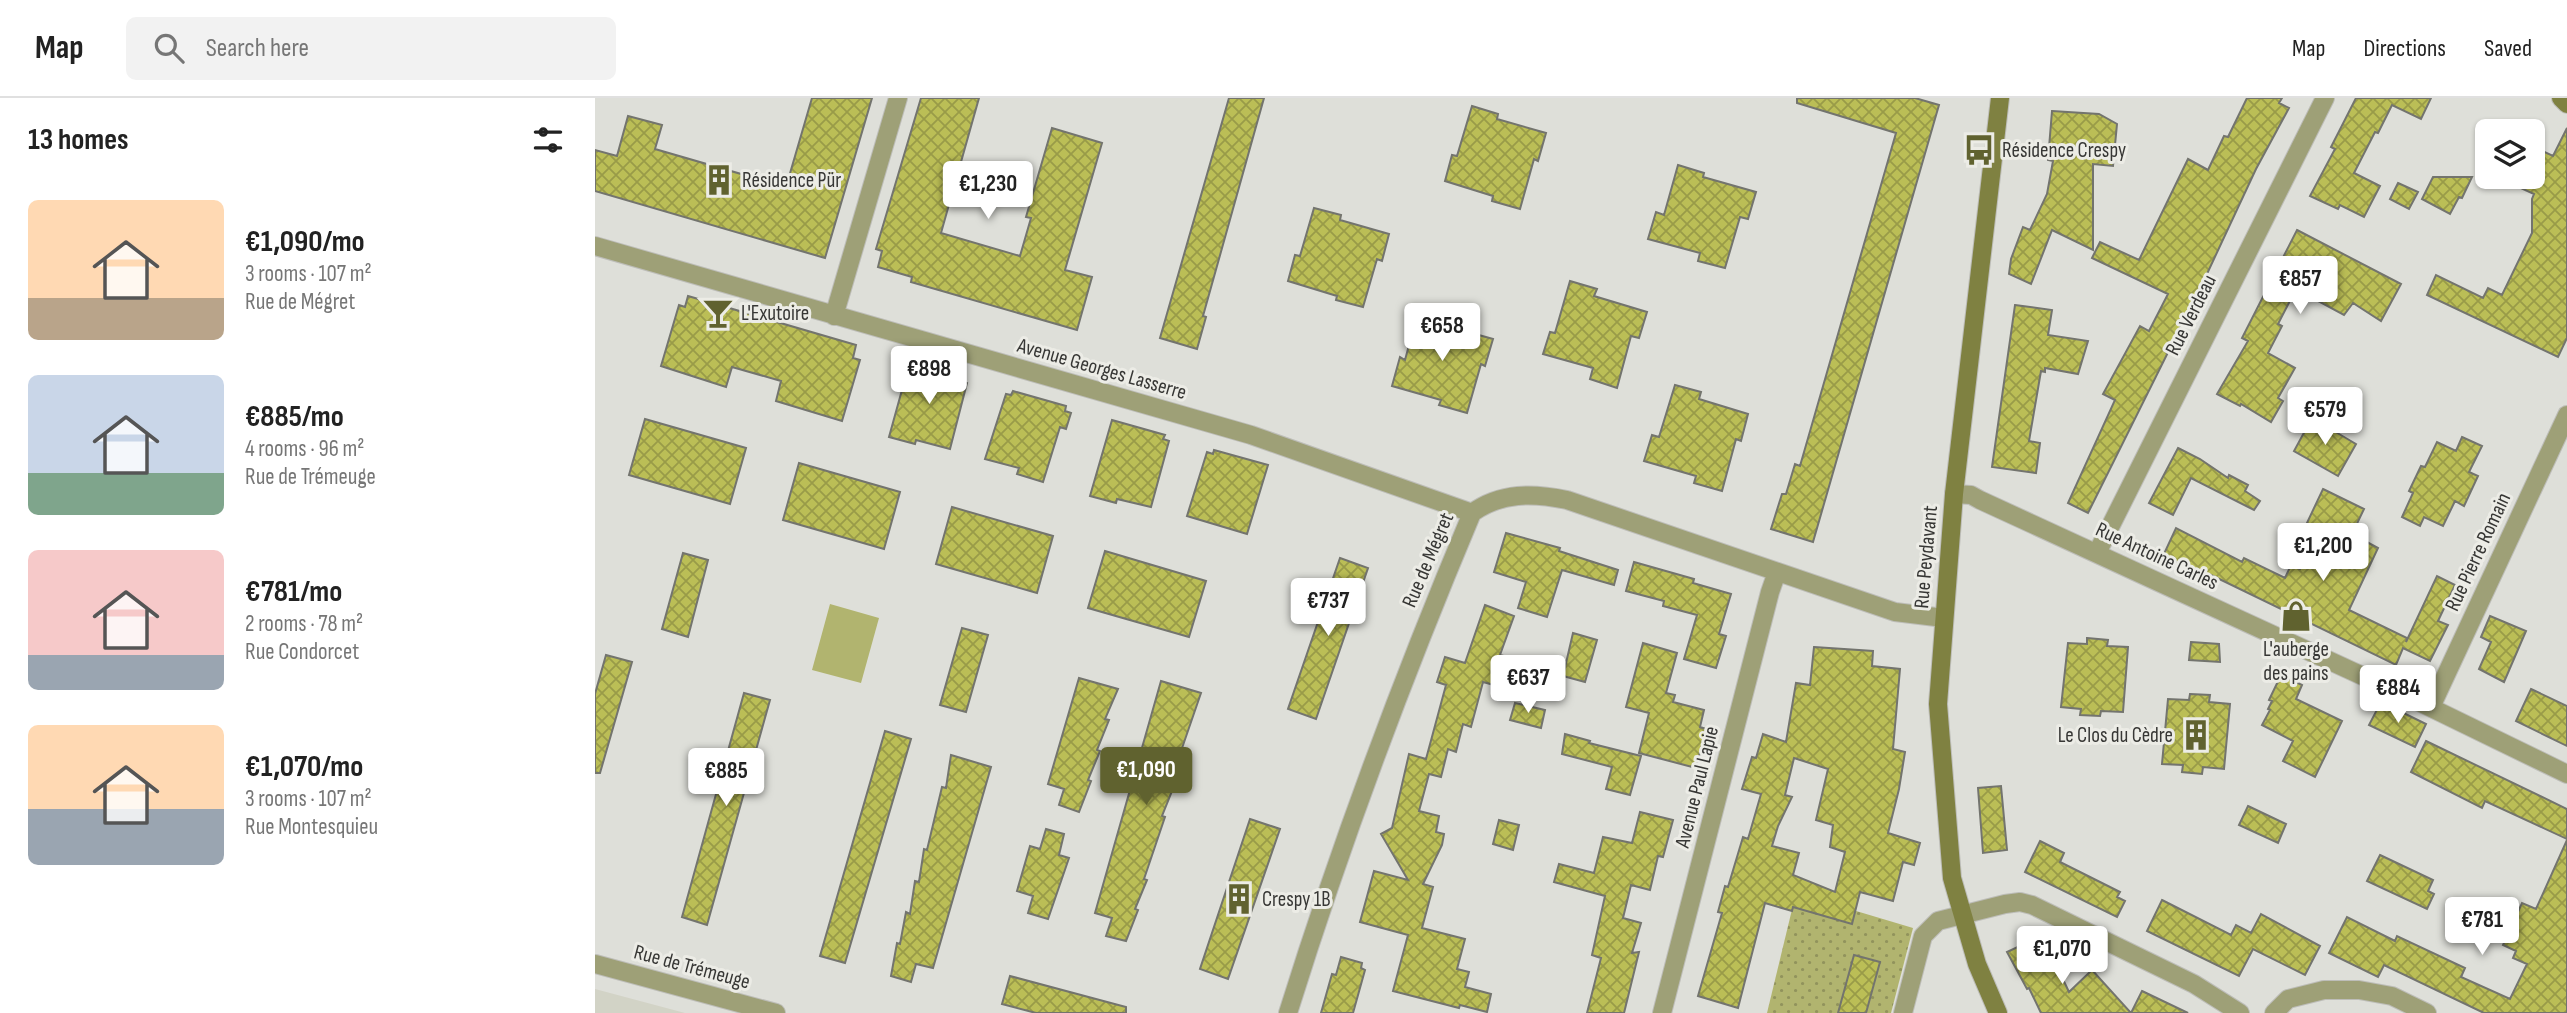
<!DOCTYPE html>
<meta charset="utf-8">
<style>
body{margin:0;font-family:"Sofia Sans Condensed",sans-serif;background:#f2f2f2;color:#222;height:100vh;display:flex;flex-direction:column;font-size:26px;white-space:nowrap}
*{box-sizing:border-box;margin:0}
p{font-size:23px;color:#767676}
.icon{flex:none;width:38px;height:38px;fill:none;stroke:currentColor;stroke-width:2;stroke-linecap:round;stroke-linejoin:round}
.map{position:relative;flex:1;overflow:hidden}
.details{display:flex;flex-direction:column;background:#fff;width:595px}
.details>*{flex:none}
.fabs{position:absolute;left:1880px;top:21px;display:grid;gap:14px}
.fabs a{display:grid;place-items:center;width:70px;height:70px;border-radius:10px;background:#fff;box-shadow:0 2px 5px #0004;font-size:35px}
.price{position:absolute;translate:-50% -60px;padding:0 16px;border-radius:7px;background:#fff;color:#222;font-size:23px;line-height:46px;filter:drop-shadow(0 2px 4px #0008)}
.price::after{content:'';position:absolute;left:50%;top:42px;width:21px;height:16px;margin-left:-10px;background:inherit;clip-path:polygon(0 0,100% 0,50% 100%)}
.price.active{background:#60622f;color:#fff}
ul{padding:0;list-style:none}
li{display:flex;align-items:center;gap:21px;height:175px;padding:0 28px}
li span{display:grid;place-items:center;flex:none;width:196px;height:140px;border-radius:10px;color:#555}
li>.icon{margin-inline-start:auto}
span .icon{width:84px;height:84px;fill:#fffc;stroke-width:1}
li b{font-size:30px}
h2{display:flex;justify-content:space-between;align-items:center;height:84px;padding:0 28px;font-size:30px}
header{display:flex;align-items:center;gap:42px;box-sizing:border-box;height:98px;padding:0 35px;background:#fff;border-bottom:2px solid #e0e0e0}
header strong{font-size:33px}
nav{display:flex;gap:38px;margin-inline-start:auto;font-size:24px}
.search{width:490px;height:63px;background:#f2f2f2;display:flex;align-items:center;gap:18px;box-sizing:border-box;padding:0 24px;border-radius:10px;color:#767676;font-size:26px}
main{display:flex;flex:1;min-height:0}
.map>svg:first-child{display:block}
.built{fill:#d2d3c6}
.grass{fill:url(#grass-dots)}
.park{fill:#b1b46f}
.building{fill:url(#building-cross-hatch);stroke:#73746e;stroke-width:2;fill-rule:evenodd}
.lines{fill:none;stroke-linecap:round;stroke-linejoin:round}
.street-casing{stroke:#bdbdb8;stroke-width:20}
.secondary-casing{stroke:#bdbdb8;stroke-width:20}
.street{stroke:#9ea077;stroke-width:18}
.secondary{stroke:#7f8141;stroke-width:18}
.labels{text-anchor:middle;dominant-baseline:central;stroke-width:6;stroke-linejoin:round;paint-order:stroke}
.poi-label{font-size:21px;fill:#373735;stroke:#ecece6;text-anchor:start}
.street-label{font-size:21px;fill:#373735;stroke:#ecece6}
</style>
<header>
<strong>Map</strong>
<div class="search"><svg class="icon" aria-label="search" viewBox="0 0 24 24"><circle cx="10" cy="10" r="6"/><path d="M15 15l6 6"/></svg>Search here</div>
<nav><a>Map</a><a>Directions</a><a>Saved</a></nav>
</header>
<main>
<section class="details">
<h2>13 homes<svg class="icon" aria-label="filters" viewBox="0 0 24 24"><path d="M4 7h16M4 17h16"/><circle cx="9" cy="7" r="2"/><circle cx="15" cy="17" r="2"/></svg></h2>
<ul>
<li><span style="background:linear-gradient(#ffd9b3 70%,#b9a48a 0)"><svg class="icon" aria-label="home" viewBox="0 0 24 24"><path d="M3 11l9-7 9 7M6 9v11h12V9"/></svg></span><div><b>€1,090/mo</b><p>3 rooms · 107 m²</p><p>Rue de Mégret</p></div></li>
<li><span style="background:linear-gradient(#c9d6e8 70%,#7fa58c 0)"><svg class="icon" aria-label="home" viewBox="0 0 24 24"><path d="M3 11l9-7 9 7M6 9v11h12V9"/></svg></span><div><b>€885/mo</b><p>4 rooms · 96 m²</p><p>Rue de Trémeuge</p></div></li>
<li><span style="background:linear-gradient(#f6c9c9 75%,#9aa5b1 0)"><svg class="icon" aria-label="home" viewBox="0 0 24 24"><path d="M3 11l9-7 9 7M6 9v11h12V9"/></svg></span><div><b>€781/mo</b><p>2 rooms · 78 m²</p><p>Rue Condorcet</p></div></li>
<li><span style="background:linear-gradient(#ffd9b3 60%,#9aa5b1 0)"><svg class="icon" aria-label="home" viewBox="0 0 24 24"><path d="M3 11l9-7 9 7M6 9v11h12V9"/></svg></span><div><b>€1,070/mo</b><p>3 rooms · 107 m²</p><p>Rue Montesquieu</p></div></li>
</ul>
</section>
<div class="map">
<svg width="1972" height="915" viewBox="0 0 1972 915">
<defs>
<pattern id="grass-dots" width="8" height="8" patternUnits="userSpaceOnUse" patternTransform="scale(1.75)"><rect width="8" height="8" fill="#b1b46f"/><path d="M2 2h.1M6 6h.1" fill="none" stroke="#91935c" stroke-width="1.8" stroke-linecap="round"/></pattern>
<pattern id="building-cross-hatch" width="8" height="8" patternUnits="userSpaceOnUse" patternTransform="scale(1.75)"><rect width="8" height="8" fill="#bbbe56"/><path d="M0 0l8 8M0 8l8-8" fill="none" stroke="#999b48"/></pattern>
</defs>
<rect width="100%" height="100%" fill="#dedfd9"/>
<!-- built -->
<path class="built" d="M0,891L90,915H0Z"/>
<!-- grass -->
<path class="grass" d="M1201,795L1318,830L1296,915H1172Z"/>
<!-- park -->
<path class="park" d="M235,506L284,520L266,585L217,572Z"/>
<!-- building -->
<path class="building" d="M217,0H277L230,160L0,93V52L22,58L33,18L67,27L60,51L191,89Z
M326,0H384L346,135L425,158L436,120L431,119L457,30L507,45L470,172L497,179L482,232L316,184L317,179L283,169L287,153L281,151Z
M634,0H669L608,218L611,219L602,251L565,240Z
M1202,0H1320L1344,7L1218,444L1176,431L1187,396H1191L1200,366L1205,368L1301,35L1202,5Z
M1652,0H1687L1684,5L1694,10L1661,71L1611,178L1493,415L1473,405L1520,302L1508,296L1545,228L1554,233L1573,196L1497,160L1505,144L1544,162L1593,61L1613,72L1629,38L1633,39Z
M1761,0H1836L1826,21L1797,7L1783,35L1780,34L1759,75L1785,88L1769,119L1745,107L1743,111L1715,98L1740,51L1736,49Z
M877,8L903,16L902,21L951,35L943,63L939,61L925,111L897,103L898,98L850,83L857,57L862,58Z
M1457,13L1504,16L1522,26L1518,68L1498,66V152L1457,132L1436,186L1414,176L1416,161L1428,129L1435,132L1452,96L1458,63L1453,62Z
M1972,30V240L1963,259L1832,197L1841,177L1888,200L1893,190L1907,197L1937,135V101L1939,96L1902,79H1937V48L1958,58Z
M1083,67L1109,75L1108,79L1161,94L1153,121L1145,119L1130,170L1103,163L1105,155L1053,141L1061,114L1069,117Z
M1838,79H1877L1867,100L1864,99L1855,116L1827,101Z
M1803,85L1823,94L1814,111L1795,101Z
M719,110L746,117L745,122L794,136L787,163L782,161L768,209L741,202L742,198L693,183L700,157L705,158Z
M1702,132L1806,186L1786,223L1758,205L1749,217L1701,191L1683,226L1687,228L1673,255L1700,270L1683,300L1688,303L1676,324L1646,306L1645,308L1622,296L1653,243L1647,240Z
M975,183L1002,191L999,198L1052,214L1044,240L1036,238L1022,290L995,281L998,270L948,256L955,234L960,235Z
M93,198L261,247L258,260L265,262L247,323L181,303L186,283L137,269L131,289L66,268L84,207L90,209Z
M1420,207L1457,212L1453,237L1493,243L1483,276L1450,270V274L1446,273L1434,343L1445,345L1441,375L1397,369Z
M823,214L850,222L848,227L898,241L890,268L886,266L872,315L844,307L846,302L797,288L805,259L810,262Z
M315,263L368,278L367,283L372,285L355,351L321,342L320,346L294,339Z
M1080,287L1106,294L1104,301L1153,316L1146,343L1141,341L1127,393L1099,385L1101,378L1049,363L1057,337L1064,339Z
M418,293L471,308L470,313L476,315L471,331L465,329L448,384L422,376L424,370L390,361L411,296L416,297Z
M1717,320L1761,346L1743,378L1699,353Z
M50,321L151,350L135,406L34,377Z
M517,322L570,337L568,341L574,343L556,409L522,401L521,405L495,398Z
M1867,339L1887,348L1874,374L1883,378L1869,408L1860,403L1848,428L1829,419L1825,428L1807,419L1818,395L1814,393L1826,368L1830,369L1842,344L1861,353Z
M1583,350L1605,361L1633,380L1634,377L1653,387L1650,393L1665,403L1659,412L1596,380L1578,417L1554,405Z
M619,352L673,367L652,436L592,418L612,354L618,356Z
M204,365L305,394L289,451L188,422Z
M1728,391L1769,411L1757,436L1783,450L1754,512L1812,540L1811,544L1842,478L1860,487L1843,523L1853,527L1835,563L1808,550L1801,567L1616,477L1615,480L1568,458L1581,430L1647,464L1649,460L1690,480L1696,467L1705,471L1723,433L1711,427Z
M357,409L458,438L442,495L341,466Z
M911,435L965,450L964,453L1023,472L1019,487L967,472L952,519L923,510L931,484L899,474Z
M510,453L611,483L594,539L493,510Z
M88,455L113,462L93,539L67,531Z
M745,460L773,470L721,621L693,611Z
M1039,464L1099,481L1098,485L1136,496L1124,536L1131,538L1121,570L1089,561L1102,517L1068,508L1069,503L1031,493Z
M890,507L919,518L905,557L937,566L928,595L888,584L876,629L868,626L861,654L853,651L846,679L834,676L824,713L844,718L841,734L849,736L847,747L828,786L838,789L827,830L870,841L862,871L874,874L870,889L896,896L892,914L865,907L864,910L798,893L813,837L765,824L779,773L813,782L786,736L797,730L814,656L831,661L851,587L842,584L850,559L870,565Z
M1895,518L1931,533L1909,584L1884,571L1896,544L1886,539Z
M367,530L393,537L371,614L345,607Z
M978,535L1002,542L990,584L968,578Z
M1492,540L1513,542L1512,548L1533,549L1528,614L1506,613L1505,618L1485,617L1486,611L1466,609L1473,545L1492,546Z
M1596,544L1624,546L1625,564L1594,562Z
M1048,545L1082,555L1071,595L1080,597L1078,604L1109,612L1105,629L1111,631L1101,670L1044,655L1054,615L1031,609Z
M1219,549L1278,553L1277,568L1305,571L1298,651L1310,654L1304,691L1293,735L1325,745L1319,767L1308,764L1298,803L1265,794L1257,826L1198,809L1197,813L1170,805L1143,910L1103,898L1127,815L1123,814L1130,788L1133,789L1148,739L1153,741L1166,696L1147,691L1157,659L1161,660L1168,636L1191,644L1201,585L1215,587ZM1199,660L1233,671L1221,722L1238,727L1235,749L1250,754L1240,794L1198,777L1204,755L1177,748L1183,728L1197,699L1190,697Z
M11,557L37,564L5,675H0V596Z
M1686,577L1707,587L1701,601L1747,623L1720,679L1688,663L1698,643L1667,627L1675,612L1673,611L1677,603L1674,602Z
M484,580L523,591L510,621L514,622L502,652L505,653L493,682L496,683L484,714L464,707L469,691L453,686Z
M566,583L606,595L585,656L588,657L576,687L579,688L567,718L570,719L549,781L552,782L540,811L543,812L531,843L511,838L517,820L500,815Z
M1936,591L1972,608V648L1921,623Z
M149,595L175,602L112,827L87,819Z
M1595,596L1615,597L1614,604L1635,606L1629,671L1608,669L1607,676L1587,674L1588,667L1567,666L1573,601L1594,602Z
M1786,604L1831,626L1820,649L1774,627Z
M920,605L950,612L946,630L915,622Z
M290,633L316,641L250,865L225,858Z
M970,636L995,643L994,645L1046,658L1035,697L1011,691L1017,669L967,656Z
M1831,643L1972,711V741L1890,703L1887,710L1816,674Z
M356,657L396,669L338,870L321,866L316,884L296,878L302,845L305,846L311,814L315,816L320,783L324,784L329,751L332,752L347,689L351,690Z
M1406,688L1412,752L1388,755L1383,690Z
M1653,708L1691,726L1683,745L1644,727Z
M1045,714L1078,722L1068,759L1063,758L1055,792L1036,787L1028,820L1046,825L1037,855L1044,854L1029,915H992L1006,860L997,857L1010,798L959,784L964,766L999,775L1008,739L1037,745Z
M655,721L685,731L633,881L605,871Z
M904,722L924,727L918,752L898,746Z
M451,731L469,736L464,757L474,760L453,821L433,815L438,798L422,793L435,748L445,751Z
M1972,742V915H1889L1789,867L1783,879L1734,855L1752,819L1800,843L1802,838L1870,870L1866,879L1915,901L1932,866L1918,860L1921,853L1908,847L1927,805L1941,811Z
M1445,743L1469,755L1465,764L1525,794L1522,799L1530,803L1522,819L1430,774Z
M1785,757L1838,782L1833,793L1839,796L1832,811L1772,783Z
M1567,802L1636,837L1641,827L1656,835L1666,816L1725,848L1710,877L1658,851L1644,878L1552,833Z
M1440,841L1449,860L1456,856L1474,894L1497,872L1536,915H1446L1434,890L1432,891L1412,854Z
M1259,857L1285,864L1271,915H1243Z
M746,859L767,865L766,870L770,872L758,915H726L737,876L741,877Z
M415,878L531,909V915H441L407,906Z
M1547,893L1593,915H1536Z"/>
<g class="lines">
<defs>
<path id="street" d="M0,148L656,337L877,415
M239,218L303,0
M1359,396L1376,397L1385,402L1822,603L1972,676
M1502,455L1730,0
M1836,609L1972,317
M0,866L181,915
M693,915C746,745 808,579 877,415C906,394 938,395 972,402L1300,514L1349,520
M1067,915L1175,494L1182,474
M1308,915L1328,838L1343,823L1410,806L1425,804L1437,807L1599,886L1645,915
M1679,915L1693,901L1729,892H1764L1797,898L1832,915"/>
<path id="secondary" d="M1966,0L1972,6
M1403,915L1382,866L1357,780L1343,606L1359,396L1405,0"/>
</defs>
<!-- street casing -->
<use href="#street" class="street-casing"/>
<!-- secondary casing -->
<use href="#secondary" class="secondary-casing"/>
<!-- street -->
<use href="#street" class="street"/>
<!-- secondary -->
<use href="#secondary" class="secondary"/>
</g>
<!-- icons -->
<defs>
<symbol id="bus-bare" viewBox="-9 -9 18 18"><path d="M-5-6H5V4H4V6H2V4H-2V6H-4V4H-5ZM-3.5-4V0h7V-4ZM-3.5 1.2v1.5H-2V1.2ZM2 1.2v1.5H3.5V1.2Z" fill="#60622f" stroke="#ecece6" stroke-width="2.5" paint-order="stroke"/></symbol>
<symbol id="building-bare" viewBox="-9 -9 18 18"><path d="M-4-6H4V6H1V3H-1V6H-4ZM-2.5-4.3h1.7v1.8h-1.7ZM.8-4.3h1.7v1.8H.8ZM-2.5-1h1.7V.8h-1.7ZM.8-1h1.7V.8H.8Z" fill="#60622f" stroke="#ecece6" stroke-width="2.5" paint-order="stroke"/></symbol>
<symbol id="bar-bare" viewBox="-9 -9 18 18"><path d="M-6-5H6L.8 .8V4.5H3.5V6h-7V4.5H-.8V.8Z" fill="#60622f" stroke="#ecece6" stroke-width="2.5" paint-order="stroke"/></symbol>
<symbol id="shop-bare" viewBox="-9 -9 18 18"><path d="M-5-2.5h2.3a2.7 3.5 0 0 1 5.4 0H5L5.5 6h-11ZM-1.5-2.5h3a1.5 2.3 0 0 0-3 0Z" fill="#60622f" stroke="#ecece6" stroke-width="2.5" paint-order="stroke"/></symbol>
</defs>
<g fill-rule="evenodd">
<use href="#bus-bare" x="1362" y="30" width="44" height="44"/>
<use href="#building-bare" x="102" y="60" width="44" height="44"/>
<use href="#bar-bare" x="101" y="193" width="44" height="44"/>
<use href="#shop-bare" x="1679" y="496" width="44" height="44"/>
<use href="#building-bare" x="1579" y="615" width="44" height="44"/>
<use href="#building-bare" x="622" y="779" width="44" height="44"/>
</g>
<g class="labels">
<!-- poi labels -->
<g class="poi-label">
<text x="1407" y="52">Résidence Crespy</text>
<text x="147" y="82">Résidence Pür</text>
<text x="146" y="215">L'Exutoire</text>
<text x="1701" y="551" text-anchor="middle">L'auberge<tspan x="1701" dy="24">des pains</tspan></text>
<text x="1578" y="637" text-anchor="end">Le Clos du Cèdre</text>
<text x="667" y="801">Crespy 1B</text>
</g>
<!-- street labels -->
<g class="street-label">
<text transform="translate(1596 217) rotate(-63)">Rue Verdeau</text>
<text transform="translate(507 271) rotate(16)">Avenue Georges Lasserre</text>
<text transform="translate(1883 454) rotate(-65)">Rue Pierre Romain</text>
<text transform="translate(1562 458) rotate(25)">Rue Antoine Carles</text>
<text transform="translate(1331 459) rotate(-85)">Rue Peydavant</text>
<text transform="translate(833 462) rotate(-67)">Rue de Mégret</text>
<text transform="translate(1102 689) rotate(-76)">Avenue Paul Lapie</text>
<text transform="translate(97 869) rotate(15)">Rue de Trémeuge</text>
</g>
</g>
</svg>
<div class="fabs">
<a><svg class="icon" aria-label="layers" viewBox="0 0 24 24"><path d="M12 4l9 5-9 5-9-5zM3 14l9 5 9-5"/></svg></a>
</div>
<b class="price" style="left:393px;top:123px">€1,230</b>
<b class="price" style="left:1705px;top:218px">€857</b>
<b class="price" style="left:847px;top:265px">€658</b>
<b class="price" style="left:334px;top:308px">€898</b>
<b class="price" style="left:1730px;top:349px">€579</b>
<b class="price" style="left:1728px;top:485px">€1,200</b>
<b class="price" style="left:733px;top:540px">€737</b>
<b class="price" style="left:933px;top:617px">€637</b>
<b class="price" style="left:1803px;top:627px">€884</b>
<b class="price active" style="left:551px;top:709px">€1,090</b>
<b class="price" style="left:131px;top:710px">€885</b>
<b class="price" style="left:1887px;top:859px">€781</b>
<b class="price" style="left:1467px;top:888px">€1,070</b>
</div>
</main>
